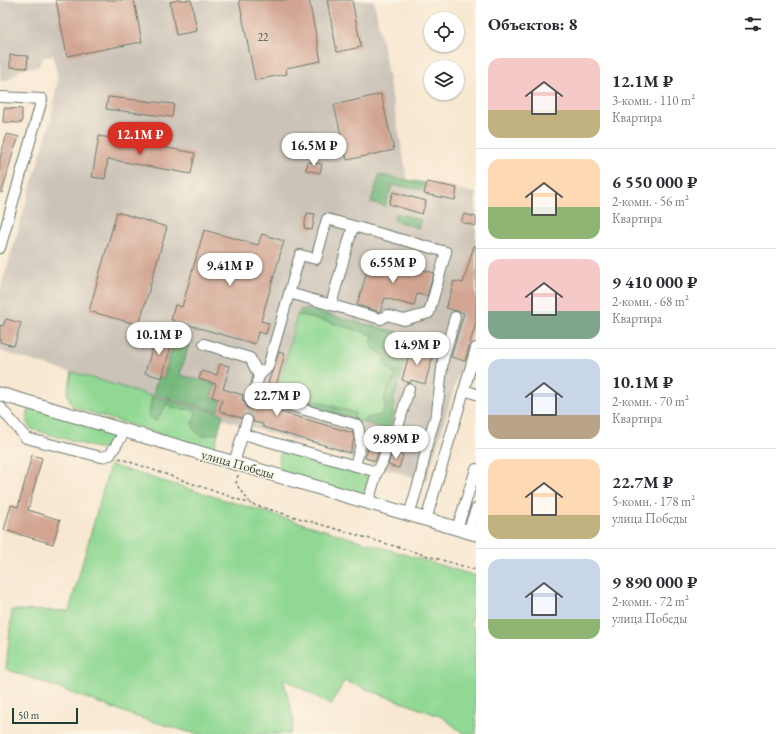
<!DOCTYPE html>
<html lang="ru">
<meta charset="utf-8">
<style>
body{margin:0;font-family:"EB Garamond",serif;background:#f2f2f3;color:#2b2b33;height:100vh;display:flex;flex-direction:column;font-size:15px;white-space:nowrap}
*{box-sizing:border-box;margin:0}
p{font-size:13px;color:#7c7c81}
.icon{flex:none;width:22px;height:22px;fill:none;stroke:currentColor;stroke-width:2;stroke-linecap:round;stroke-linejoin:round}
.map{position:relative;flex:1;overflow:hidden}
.details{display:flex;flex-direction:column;background:#fff;width:300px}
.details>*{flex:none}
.controls{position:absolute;left:424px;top:12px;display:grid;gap:8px}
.controls a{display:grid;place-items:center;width:40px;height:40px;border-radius:50%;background:#fff;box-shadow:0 1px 3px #0004;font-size:20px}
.scale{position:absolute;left:12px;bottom:10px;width:66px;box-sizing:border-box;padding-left:4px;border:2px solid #1f3d34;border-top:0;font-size:11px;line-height:14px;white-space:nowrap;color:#1f3d34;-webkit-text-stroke:3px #fcf5e5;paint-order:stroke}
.price{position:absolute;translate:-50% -34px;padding:0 9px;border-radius:14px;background:#fff;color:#222;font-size:13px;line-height:26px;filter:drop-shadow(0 1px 2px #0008)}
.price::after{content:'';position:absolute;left:50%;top:24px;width:12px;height:9px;margin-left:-6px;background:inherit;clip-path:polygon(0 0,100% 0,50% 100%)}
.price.selected{background:#d93025;color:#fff}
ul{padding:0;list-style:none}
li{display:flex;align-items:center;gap:12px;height:100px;padding:0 12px}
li+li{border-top:1px solid #e1e1e2}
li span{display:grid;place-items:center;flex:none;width:112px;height:80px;border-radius:12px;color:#555}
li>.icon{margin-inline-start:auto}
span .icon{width:48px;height:48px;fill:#fffc;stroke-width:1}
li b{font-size:17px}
h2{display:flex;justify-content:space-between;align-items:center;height:48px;padding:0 12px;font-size:17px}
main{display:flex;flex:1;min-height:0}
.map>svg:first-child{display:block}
.industrial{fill:#cbc3b8}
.green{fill:#90d893;stroke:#588a64}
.forest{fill:#74b87d;stroke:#4a7a58}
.building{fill:#d2a492}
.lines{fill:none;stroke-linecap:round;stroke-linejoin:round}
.minor-tunnel{stroke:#cdc6b2;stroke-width:10;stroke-dasharray:10 5;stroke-linecap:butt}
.minor-casing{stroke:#6b796b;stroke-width:12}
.major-casing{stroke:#6b796b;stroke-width:15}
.path{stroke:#6b796b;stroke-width:1.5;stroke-dasharray:3 3;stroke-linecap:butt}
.minor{stroke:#fff;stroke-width:10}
.major{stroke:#fff;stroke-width:13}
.labels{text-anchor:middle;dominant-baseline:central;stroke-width:3;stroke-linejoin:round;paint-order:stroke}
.number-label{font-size:11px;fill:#4c574c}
.street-label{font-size:13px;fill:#1f3d34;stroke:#fcf5e5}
</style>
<main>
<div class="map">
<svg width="476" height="734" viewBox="0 0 476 734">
<rect width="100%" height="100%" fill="#fcf5e5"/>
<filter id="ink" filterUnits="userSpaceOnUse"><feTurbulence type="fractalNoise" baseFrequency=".025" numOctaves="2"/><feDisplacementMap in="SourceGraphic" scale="8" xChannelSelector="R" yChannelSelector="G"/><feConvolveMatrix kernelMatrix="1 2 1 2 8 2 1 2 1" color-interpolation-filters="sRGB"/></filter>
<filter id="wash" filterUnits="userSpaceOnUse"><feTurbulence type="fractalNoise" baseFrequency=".012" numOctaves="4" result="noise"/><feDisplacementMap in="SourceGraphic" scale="16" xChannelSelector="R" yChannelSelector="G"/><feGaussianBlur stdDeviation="0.9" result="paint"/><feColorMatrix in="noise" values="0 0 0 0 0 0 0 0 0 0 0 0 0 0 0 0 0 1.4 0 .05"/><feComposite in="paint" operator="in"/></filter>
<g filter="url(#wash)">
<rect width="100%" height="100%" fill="#f8e8d2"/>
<!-- industrial -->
<path class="industrial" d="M0,0H374L408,182L476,193V315L426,481L0,351V291L51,119L58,79L53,55L43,58L38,67L23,68L6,81H0Z"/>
<!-- green -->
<path class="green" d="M303,314L313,319L325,320L375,336L379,353L386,357L384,365L396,375C393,382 387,388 385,396C384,403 386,407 381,415L367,418L363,422L353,419L355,413L278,390L297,316Z
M72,372L152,396L149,416L156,421L167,403L173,408L195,410L202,436L218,433L215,446L203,447L73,407L67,394Z
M31,403L112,422V435L108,448L100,449L31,429L26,421Z
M288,449L361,470L368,480L363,496L281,473L279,459L280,454Z
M110,465L476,576V604L470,625L476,627V734H464L442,717L344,681L331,705L283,678L294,721L290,734H196L140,718L6,669L12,610L69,611Z"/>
<!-- forest -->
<path class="forest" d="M379,175L425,183L423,190L392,185L385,206L371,202Z
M396,213L421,220L418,228L394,220Z
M305,309L413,336L394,399V414L389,431L363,422L367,418L381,415C386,407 384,403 385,396C387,388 393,382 396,375L384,365L386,357L372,347V339L375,336C355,329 335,323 315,319C307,317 305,314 297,316L300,310Z
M174,340L189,344L180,375L215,384L211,398L221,401L218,411L153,394L158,377L163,379Z
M278,390L355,413L353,419L276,396Z
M152,396L223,414L218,433L202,436L195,431L192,423L196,415L195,410L173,408L167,404L156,421L149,416Z"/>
<g id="blocks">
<!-- building -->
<path class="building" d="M56,0H134L142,42L67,56Z
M178,0H191L197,31L176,35L170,2Z
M239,0H309L321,61L286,68L287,74L255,80Z
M327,0H352L361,47L337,52Z
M10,55L28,56L27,68L10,67Z
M381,94L394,150L347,160L334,105Z
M108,97L174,104L172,117L106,109Z
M4,108L22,109V123L3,122Z
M7,134L19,137L13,152L2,193L0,192V158Z
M99,136L195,153L191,174L108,159L105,179L92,177Z
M308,162L322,164L320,173L306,170Z
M427,182L457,188L455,200L424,194Z
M393,192L426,201L422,214L389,204Z
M117,212L167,227L139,325L89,311Z
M307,213L315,214L312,230L304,228Z
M464,214L476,217V226L461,222Z
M204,230L258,245L262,234L284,241L261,321L269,323L266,334L258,332L255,344L182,323L177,338L169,336L174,320H171L175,305L182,307Z
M474,246H476V322L465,361L451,357L464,313L446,308L454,281L463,283Z
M372,255L434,273L427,296L417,294L414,306L385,298L380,312L357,305Z
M6,319L21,323L14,346L0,342V325L3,326Z
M156,335L173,339L162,378L145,373Z
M412,344L420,346L419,351L433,355L425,384L411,380L410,383L402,380Z
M279,352L285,354L276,386L268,383Z
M220,364L230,366L223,389L243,395L242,400L245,401L247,408L253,409L257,405L353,433L354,439L350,453L263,427V424L253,422V418L249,414H245L241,418L219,411L222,400L212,397L216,384L199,379L202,371L217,375Z
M370,444L380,447L375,461L365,458Z
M392,452L403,455L399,468L388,465Z
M32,455L42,458L28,510L60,520L53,544L4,530L11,505L18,507Z"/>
</g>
</g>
<g filter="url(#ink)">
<use href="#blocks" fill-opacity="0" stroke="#6b796b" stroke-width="1"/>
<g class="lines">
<!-- minor-tunnel -->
<path class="minor-tunnel" d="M247,420L251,403"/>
<defs>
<path id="minor" d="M0,97L42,99L0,248
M289,293L381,319L387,315L404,320L429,313L446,252L353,226
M204,344L250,358L259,376L260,371
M464,390L476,348
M253,395L358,425L361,445L355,465
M251,403L259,376L268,367L300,255L316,259L327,219L353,226L331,305
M0,407L26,438L101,457L110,455L125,431
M243,434L377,472L368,502
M234,463L247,420
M377,472L382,463L390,437L396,434L409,389
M409,515L421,475L427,444L437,412L443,360L455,317
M426,520L464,390L476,394
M457,529L476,469
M468,532L476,509"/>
<path id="major" d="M0,394L476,534"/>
</defs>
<!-- minor casing -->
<use href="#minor" class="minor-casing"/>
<!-- major casing -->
<use href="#major" class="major-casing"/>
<!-- path -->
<path class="path" d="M119,458L251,504
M238,475L236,484L251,504L476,570"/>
<!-- minor -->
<use href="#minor" class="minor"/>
<!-- major -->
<use href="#major" class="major"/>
</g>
</g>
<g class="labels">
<!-- number labels -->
<g class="number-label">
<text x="263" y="37">22</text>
</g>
<!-- street labels -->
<g class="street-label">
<text transform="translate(238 464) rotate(16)">улица Победы</text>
</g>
</g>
</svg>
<div class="controls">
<a><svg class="icon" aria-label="locate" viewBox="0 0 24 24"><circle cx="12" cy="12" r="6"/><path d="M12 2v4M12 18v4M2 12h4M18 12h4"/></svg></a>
<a><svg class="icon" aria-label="layers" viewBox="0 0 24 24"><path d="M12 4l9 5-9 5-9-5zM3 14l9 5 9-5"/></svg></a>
</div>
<div class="scale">50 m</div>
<b class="price selected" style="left:140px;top:156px">12.1M ₽</b>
<b class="price" style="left:314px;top:167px">16.5M ₽</b>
<b class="price" style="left:393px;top:284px">6.55M ₽</b>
<b class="price" style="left:230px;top:287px">9.41M ₽</b>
<b class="price" style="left:159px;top:356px">10.1M ₽</b>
<b class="price" style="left:417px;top:366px">14.9M ₽</b>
<b class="price" style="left:277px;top:417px">22.7M ₽</b>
<b class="price" style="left:396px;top:460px">9.89M ₽</b>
</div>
<section class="details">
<h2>Объектов: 8<svg class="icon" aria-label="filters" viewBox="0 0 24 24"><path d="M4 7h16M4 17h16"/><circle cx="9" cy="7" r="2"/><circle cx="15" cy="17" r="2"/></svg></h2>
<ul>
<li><span style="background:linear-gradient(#f6c9c9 65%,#c2b280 0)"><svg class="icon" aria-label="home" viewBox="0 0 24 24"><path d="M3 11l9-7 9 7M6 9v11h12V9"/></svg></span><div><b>12.1M ₽</b><p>3-комн. · 110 m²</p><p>Квартира</p></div></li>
<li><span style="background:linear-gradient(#ffd9b3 60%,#8fb573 0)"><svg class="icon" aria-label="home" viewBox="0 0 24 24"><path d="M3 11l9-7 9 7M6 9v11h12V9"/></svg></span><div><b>6 550 000 ₽</b><p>2-комн. · 56 m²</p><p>Квартира</p></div></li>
<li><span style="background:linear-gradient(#f6c9c9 65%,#7fa58c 0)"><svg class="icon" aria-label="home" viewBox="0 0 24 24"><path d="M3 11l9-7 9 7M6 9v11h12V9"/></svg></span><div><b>9 410 000 ₽</b><p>2-комн. · 68 m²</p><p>Квартира</p></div></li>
<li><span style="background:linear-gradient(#c9d6e8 70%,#b9a48a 0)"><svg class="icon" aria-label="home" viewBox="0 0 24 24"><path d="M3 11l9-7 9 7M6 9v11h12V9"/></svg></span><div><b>10.1M ₽</b><p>2-комн. · 70 m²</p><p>Квартира</p></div></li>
<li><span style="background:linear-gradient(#ffd9b3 70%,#c2b280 0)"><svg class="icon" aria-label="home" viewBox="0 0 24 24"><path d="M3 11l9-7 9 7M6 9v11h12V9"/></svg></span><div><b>22.7M ₽</b><p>5-комн. · 178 m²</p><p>улица Победы</p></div></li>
<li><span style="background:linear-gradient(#c9d6e8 75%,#8fb573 0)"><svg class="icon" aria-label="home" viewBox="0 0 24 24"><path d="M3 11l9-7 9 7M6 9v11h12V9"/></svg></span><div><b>9 890 000 ₽</b><p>2-комн. · 72 m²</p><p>улица Победы</p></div></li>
</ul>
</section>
</main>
